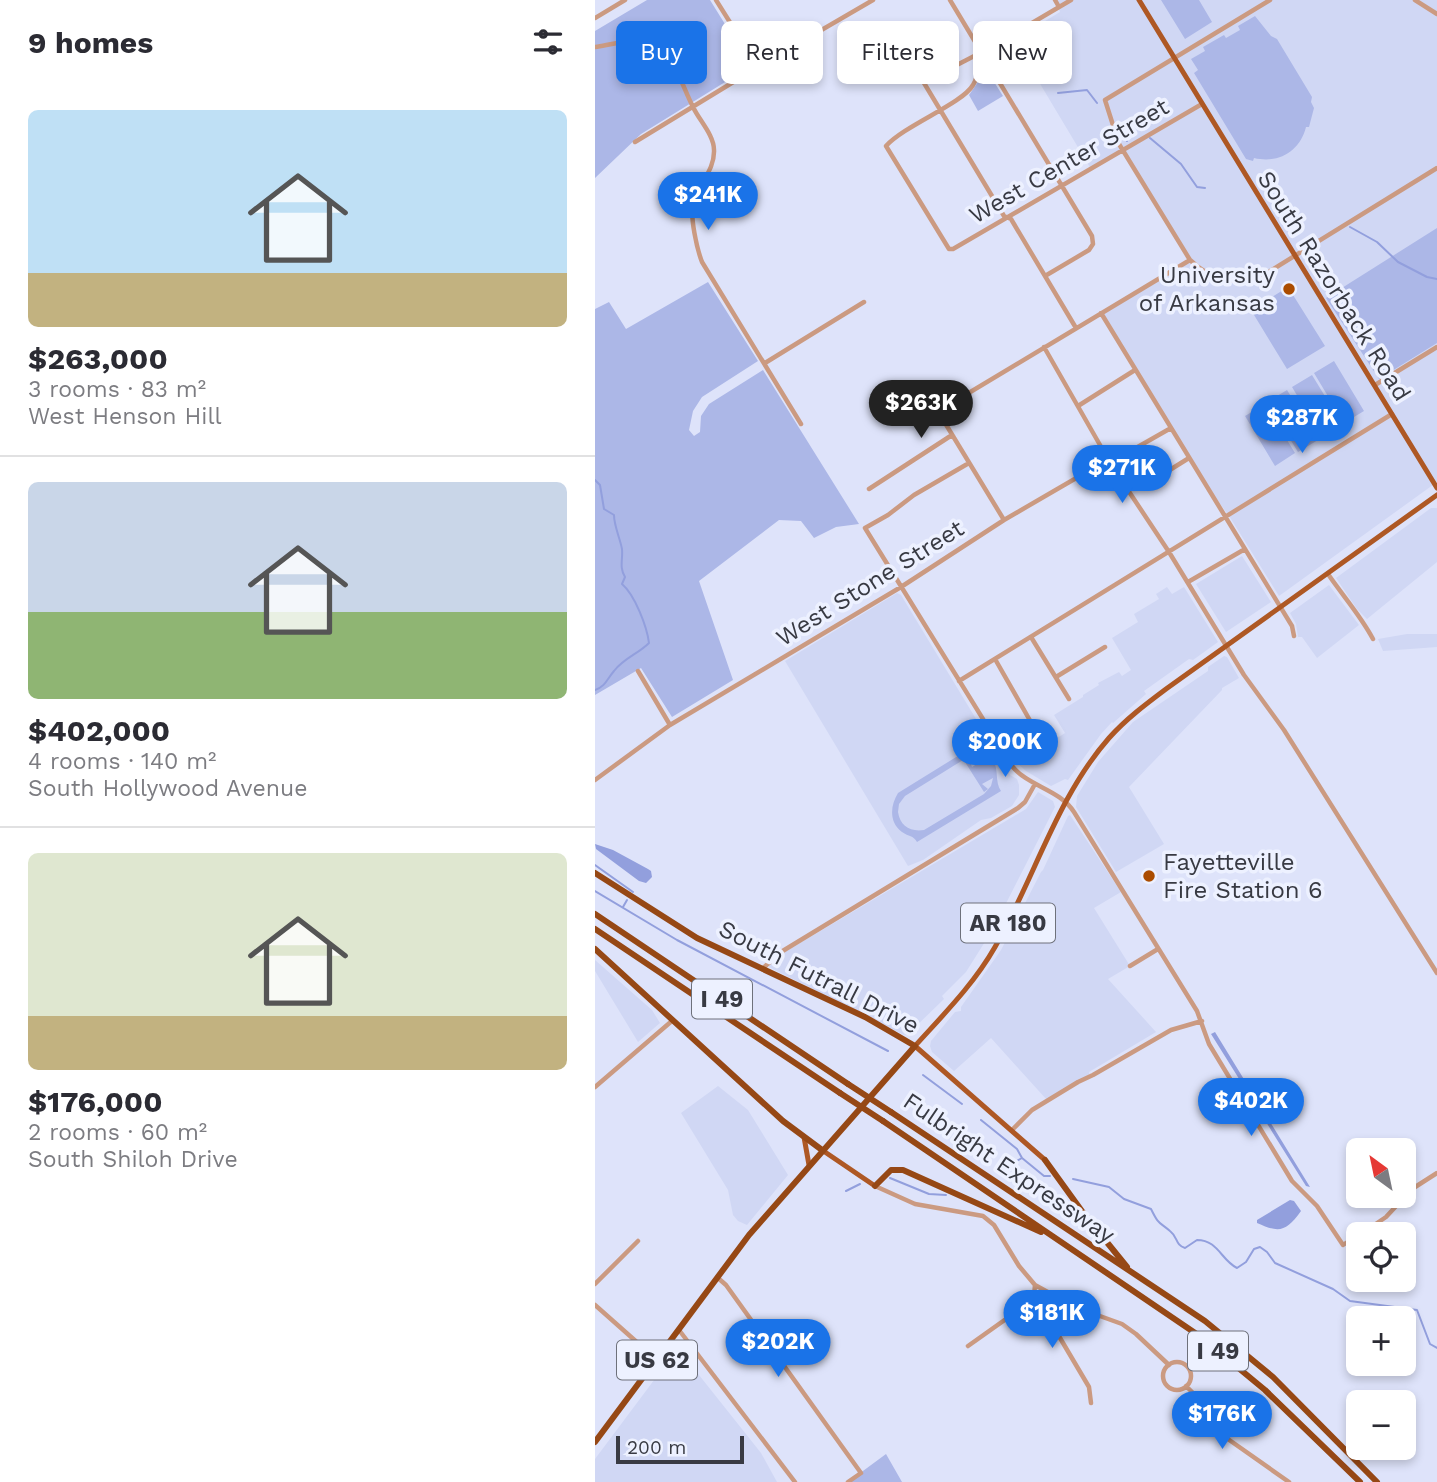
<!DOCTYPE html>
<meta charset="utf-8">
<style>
body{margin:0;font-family:"Work Sans",sans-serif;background:#f7f7f7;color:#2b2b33;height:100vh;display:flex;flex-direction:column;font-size:26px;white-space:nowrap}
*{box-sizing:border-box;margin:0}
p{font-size:23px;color:#7c7c81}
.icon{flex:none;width:38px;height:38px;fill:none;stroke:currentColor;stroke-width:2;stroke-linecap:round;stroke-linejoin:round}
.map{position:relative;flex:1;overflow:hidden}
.drawer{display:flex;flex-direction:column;background:#fff;width:595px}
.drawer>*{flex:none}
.hud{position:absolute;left:21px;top:21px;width:665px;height:63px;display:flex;gap:14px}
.needle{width:46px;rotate:327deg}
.tools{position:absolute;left:751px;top:1138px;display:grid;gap:14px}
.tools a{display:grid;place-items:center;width:70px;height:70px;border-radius:10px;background:#fff;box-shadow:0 4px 10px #0003;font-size:35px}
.scale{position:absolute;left:21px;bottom:18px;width:128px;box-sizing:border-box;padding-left:7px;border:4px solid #383a43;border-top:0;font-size:19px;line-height:24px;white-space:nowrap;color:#383a43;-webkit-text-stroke:5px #edf1ff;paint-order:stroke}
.price{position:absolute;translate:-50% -60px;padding:0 16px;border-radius:24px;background:#1a73e8;color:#fff;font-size:23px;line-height:46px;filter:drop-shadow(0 2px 4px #0008)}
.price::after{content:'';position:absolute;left:50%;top:42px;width:21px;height:16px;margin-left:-10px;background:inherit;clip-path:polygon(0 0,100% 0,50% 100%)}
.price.current{background:#222;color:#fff}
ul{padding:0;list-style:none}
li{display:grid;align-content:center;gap:14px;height:371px;padding:0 28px}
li+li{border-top:2px solid #e1e1e2}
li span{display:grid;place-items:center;height:217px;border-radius:10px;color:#555}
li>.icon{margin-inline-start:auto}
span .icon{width:126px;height:126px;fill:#fffc;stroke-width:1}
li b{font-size:30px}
h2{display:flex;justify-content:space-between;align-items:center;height:84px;padding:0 28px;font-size:30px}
.pill{padding:0 24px;border-radius:10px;background:#fff;box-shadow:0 4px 10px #0003;font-size:24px;line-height:63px}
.pill.current{background:#1a73e8;color:#fff}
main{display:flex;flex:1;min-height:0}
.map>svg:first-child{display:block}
.built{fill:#d0d7f4}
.green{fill:#acb7e7;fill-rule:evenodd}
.water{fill:#929fdd}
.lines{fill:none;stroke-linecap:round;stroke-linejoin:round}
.stream{stroke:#929fdd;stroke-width:2}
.minor{stroke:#cb9a81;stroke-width:4.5}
.major{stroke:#ae5824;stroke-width:5}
.highway{stroke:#964815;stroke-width:6}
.highway-bridge{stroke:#964815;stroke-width:6}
.poi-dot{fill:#ab4c00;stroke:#edf1ff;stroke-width:2.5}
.labels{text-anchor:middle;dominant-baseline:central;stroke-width:7;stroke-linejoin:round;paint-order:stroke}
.shield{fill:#edf1ff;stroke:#6e717b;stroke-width:2}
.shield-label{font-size:23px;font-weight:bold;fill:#383a43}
.street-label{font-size:24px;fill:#383a43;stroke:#edf1ff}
.poi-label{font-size:24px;fill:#383a43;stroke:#edf1ff;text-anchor:end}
</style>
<main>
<section class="drawer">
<h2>9 homes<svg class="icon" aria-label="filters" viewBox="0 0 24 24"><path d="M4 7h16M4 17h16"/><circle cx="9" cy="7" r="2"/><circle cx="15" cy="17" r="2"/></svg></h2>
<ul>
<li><span style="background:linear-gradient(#bfe0f5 75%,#c2b280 0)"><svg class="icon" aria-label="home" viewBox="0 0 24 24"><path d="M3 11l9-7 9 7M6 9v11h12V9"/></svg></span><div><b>$263,000</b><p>3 rooms · 83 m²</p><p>West Henson Hill</p></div></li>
<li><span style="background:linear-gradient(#c9d6e8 60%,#8fb573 0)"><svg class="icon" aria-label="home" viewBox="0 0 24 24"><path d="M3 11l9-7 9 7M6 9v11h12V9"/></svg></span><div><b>$402,000</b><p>4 rooms · 140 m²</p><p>South Hollywood Avenue</p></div></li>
<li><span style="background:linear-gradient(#dfe7d0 75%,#c2b280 0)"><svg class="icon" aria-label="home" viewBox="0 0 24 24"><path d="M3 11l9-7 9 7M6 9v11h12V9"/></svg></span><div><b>$176,000</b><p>2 rooms · 60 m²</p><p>South Shiloh Drive</p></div></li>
</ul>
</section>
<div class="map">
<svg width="842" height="1482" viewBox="0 0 842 1482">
<rect width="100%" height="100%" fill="#dee3fa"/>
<!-- built -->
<path class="built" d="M460,0H842V482L684,596L636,519L606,477L506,313L594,260L528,149L496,169L435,67L462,51L445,24L465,12Z
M836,508H842V562L772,619L762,609L741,578Z
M647,556L676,602L631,632L601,584Z
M734,585L764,625L722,658L707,637H703L701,624L695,613Z
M572,587L577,594L589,587L623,642L598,660L594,659L549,691L551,694L518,723L517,722L506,734L473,780L470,779L456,786L431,771L422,763L470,733L459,715L488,697V695L504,685L503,683L524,672L527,676L536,670L517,638L543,622L539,614L564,599L561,594Z
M302,593L306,595L415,775L422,779L424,785V795L417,806L396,818L386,820L328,860L313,866L190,661Z
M812,634H842V647L788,651L783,639Z
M629,656L632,657L644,678L627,688V690L534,787L569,844L521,872L481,807L482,796L503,762L538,722L613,671V667Z
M443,792L458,801L460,807L398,929L371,972L347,996L349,999L313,1034L309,1035L174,967V964L185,955L426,812L431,809Z
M475,815L526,892L499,908L535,966L513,979L561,1032L494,1072L495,1077L452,1100L396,1038L359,1071L337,1052L335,1046L336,1041L360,1012L366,1011V1007L406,950L446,872L448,870L473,816Z
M0,960L57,1010L65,1023L43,1042L0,971Z
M123,1086L153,1110L193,1175L152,1225L143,1221L138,1215L133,1190L86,1113Z
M83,1348L97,1359L100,1370L166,1453L182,1482H0V1459Z"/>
<!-- green -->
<path class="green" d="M52,0H115L156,66L46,134L0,178V31Z
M566,0H604L617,22L590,39Z
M660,16L676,36L682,39L717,97L716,102L719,108L714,127H711C705,151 684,164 659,158L658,161L651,159L599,73L603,70L596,59L610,51L608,47L629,35L631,38L645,30L643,26Z
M387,63L408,96L383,111L374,95L385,79Z
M842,228V343L784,379L731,298Z
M113,282L163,361L107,397L98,411L94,430L99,436L105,432L106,416L114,404L168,370L264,524L241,527L219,538L206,521L184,520L104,581L138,680L77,717L46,668L0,695V309L14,302L31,329Z
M693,287L730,346L692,369L656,310Z
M739,361L769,411L749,423L719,373Z
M717,375L747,424L727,437L697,387Z
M692,390L723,440L703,452L672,402Z
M670,404L700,453L680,466L650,416Z
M377,752C412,756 396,776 406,791L322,842C318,835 314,837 307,832C294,822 295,806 303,793L366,754ZM378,758L387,761L377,767L374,759L370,762L389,792L393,789L387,784L398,778L396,786L389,794L329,830C315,832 305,826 303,812L304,804L310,796L368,760Z
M291,1454L307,1482H253Z"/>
<!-- water -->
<path class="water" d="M0,844L18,850L53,869L56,871L57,877L51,883L44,881L1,849Z
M620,1032L715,1187L711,1186L616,1034Z
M695,1200L699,1201L706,1211C691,1232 684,1233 662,1223V1220Z"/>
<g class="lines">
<!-- stream -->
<path class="stream" d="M463,93L492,90L502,103
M525,126L532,141
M555,138L586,164L602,187L610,188
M755,227L782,242L803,262L832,277L842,279
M0,480L5,485L9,509L19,515C19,526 25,538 27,549C28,560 24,567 30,577L27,584C40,595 52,627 54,643C43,654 29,658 19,671C12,679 11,686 0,690
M0,865L38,892
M0,891L82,940L293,1051
M28,907L32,900
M328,1075L367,1104
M386,1120L422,1149L427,1158L449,1176H455
M420,1162L427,1158
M295,1178L334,1194L351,1195
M478,1179L514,1187L529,1199L556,1209C564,1225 563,1221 575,1231C583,1237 580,1245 590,1248L602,1240C623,1240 626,1260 642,1268L651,1262L659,1249L665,1247L672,1252L680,1263L738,1289L755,1301L822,1310L835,1344L842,1348
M251,1191L265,1184"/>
<!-- minor -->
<path class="minor" d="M121,0L163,67
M355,0L497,236L498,244L494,250L450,276
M460,0L464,7
M476,0L386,53C384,63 384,76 378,85C367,104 310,125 291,146L354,249H358L607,104
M675,0L510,100L524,144L595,260C617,281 638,286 667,276L842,168
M820,0L842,14
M0,18L30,0
M0,47C12,45 25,42 37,41C76,38 84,80 98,107C104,120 119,135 119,150C120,171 102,185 98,204C95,218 102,249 107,262L206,424
M317,63L409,216L416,219L481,328
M317,63L358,67L385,53
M40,142L163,67L278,0
M506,313L697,626L699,636
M449,347L517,466L574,552L649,675L689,730L842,973
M170,363L269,302
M780,385L842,347
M483,406L540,370
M374,463L319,495L293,515L270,528L417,766C434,787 464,789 479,812L602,1011L614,1044L697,1181L722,1206L748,1245L763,1235
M549,486L594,458
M274,489L357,435
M409,520L347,418V409L595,260
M733,574C748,596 766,616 778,639
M593,582L650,549
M436,637L474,699
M400,659L437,724L436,727L405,747
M43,671L75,725
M461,677L510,647
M364,681L797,414
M0,780L75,725L306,587L409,520L514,459L525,457L576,428
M535,966L563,949
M167,969L186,952L423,808L430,802L440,784
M0,1087L78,1020
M417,1130L437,1110L483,1082L498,1075L576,1030L607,1021
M280,1186L320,1204L388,1216L399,1225L424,1266L440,1285L480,1307L527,1324L541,1334L574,1365
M766,1234L791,1217L817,1189L842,1173
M123,1278L131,1285L266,1473L253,1482
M0,1284L43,1241
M439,1296L441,1303L455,1321L494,1387L496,1403
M0,1305L62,1360
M84,1330L200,1482
M373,1346L432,1304L439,1296L440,1285
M568 1376a14 14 0 1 1 28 0a14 14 0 1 1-28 0Z
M591,1386L606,1401L630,1437L694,1482"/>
<!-- major -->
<path class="major" d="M544,0L842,488
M209,1137L214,1165
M227,1150L280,1186
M450,1160L320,1046C348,1015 379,984 400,947C439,879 462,797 514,738C531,719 551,704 571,689L842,495"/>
<!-- highway -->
<path class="highway" d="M0,873L102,938L270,1017L320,1046L154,1235L0,1442
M0,914L253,1084
M0,929L245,1093
M0,949L188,1121L227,1150
M296,1112L610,1321L678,1377L782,1482
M288,1121L606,1337L670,1390L765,1482
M450,1160L489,1214L532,1267
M280,1186L296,1170H308L446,1232"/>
<!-- highway-bridge -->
<path class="highway-bridge" d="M253,1084L296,1112
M245,1093L288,1121"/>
</g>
<!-- markers -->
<g class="poi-dot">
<circle cx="694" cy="289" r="7"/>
<circle cx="554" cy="876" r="7"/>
</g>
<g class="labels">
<!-- shield labels -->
<g class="shield">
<rect x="366" y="903.5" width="94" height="39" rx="5"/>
<rect x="97" y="979.5" width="60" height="39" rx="5"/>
<rect x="593" y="1331.5" width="60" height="39" rx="5"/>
<rect x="22" y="1340.5" width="80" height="39" rx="5"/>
</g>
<g class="shield-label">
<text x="413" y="923">AR 180</text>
<text x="127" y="999">I 49</text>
<text x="623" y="1351">I 49</text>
<text x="62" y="1360">US 62</text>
</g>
<!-- street labels -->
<g class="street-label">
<text transform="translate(474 161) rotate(-30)">West Center Street</text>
<text transform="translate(739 286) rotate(58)">South Razorback Road</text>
<text transform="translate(275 583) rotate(-32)">West Stone Street</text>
<text transform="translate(224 977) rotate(27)">South Futrall Drive</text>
<text transform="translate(414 1168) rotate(34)">Fulbright Expressway</text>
</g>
<!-- poi labels -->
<g class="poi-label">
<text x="680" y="275">University<tspan x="680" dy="28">of Arkansas</tspan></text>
<text x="568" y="862" text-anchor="start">Fayetteville<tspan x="568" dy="28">Fire Station 6</tspan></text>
</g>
</g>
</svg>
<div class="tools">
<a><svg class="needle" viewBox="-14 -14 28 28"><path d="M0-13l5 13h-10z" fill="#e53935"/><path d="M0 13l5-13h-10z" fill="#7c7c81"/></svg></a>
<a><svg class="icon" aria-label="locate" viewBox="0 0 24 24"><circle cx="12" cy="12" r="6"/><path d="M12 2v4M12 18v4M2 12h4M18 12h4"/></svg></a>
<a>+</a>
<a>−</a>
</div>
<div class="scale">200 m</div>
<b class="price" style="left:113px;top:232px">$241K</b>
<b class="price current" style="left:326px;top:440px">$263K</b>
<b class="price" style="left:707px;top:455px">$287K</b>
<b class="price" style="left:527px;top:505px">$271K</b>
<b class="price" style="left:410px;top:779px">$200K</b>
<b class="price" style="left:656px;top:1138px">$402K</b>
<b class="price" style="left:457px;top:1350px">$181K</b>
<b class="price" style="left:183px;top:1379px">$202K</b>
<b class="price" style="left:627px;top:1451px">$176K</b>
<div class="hud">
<a class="pill current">Buy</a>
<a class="pill">Rent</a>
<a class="pill">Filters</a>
<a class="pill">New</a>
</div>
</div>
</main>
